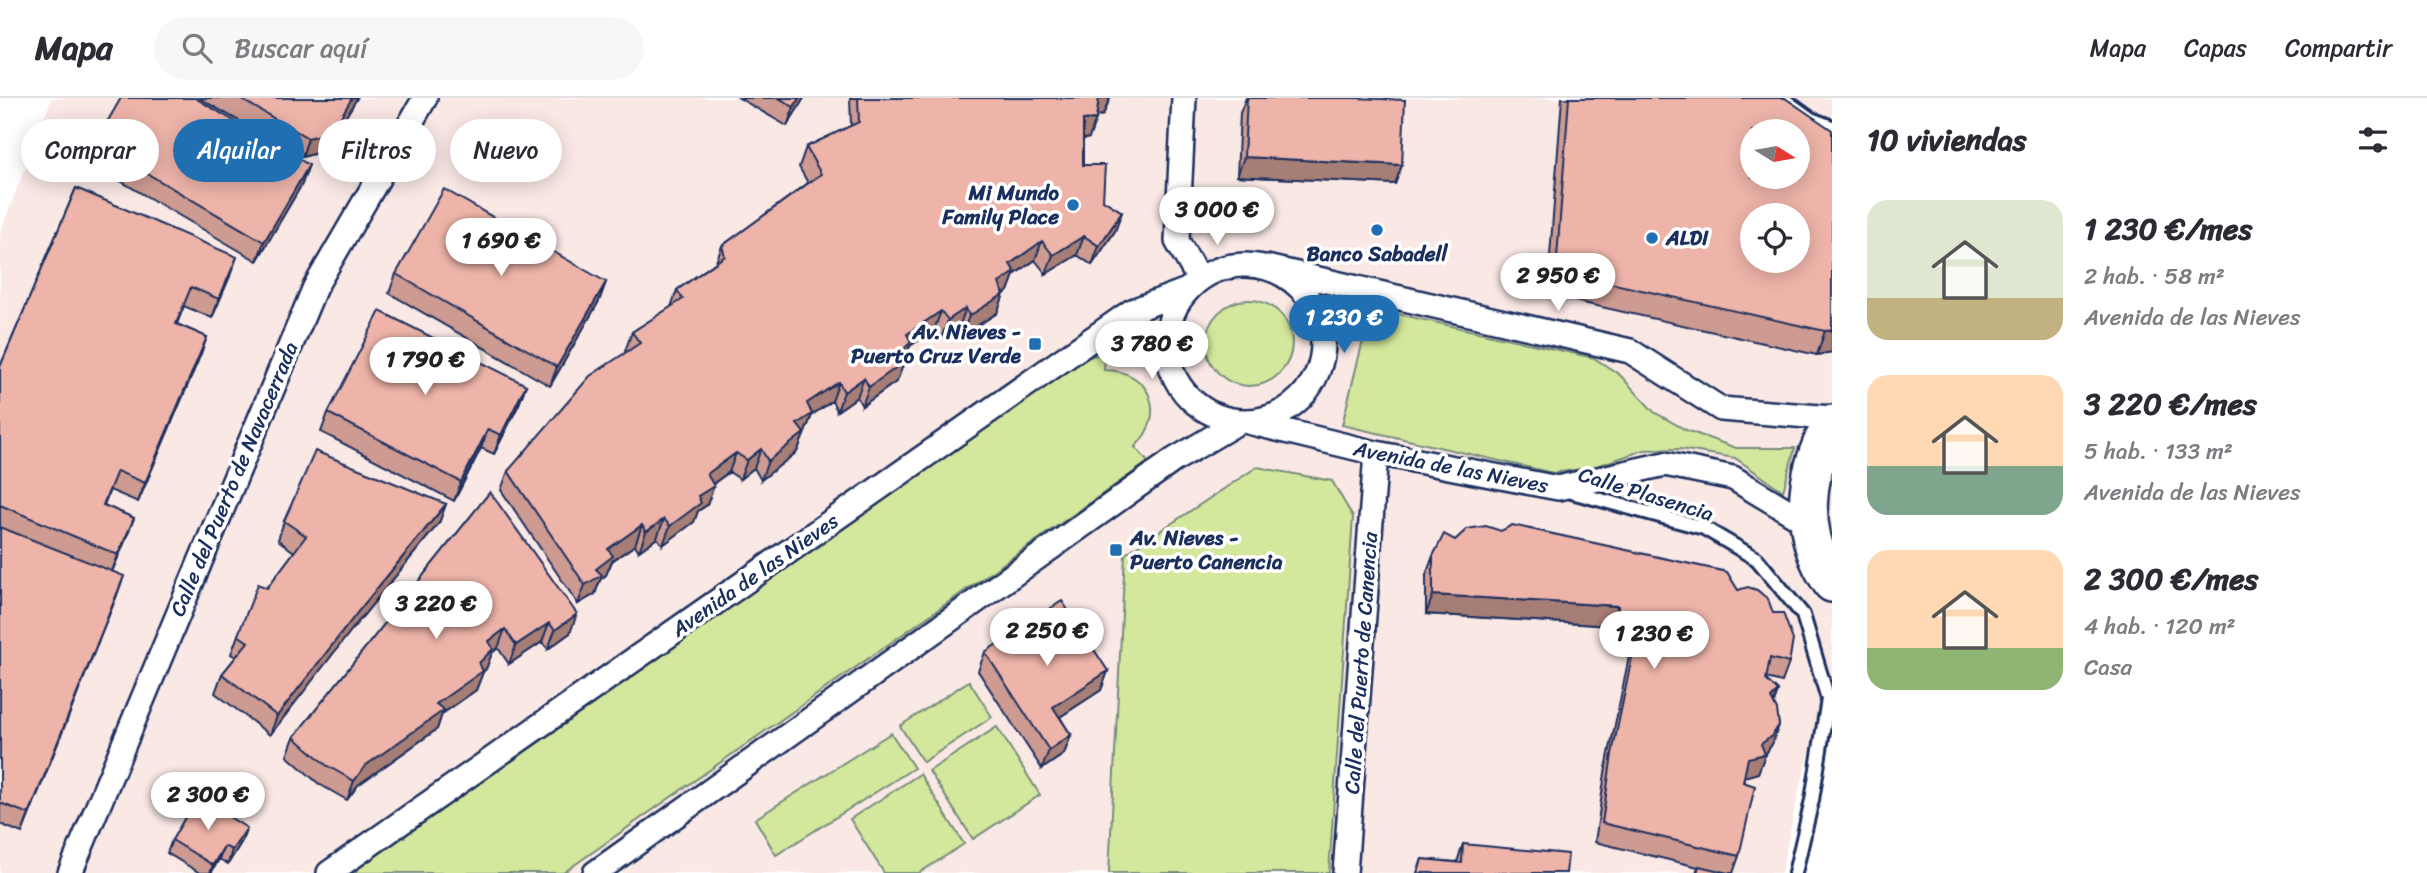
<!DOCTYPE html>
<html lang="es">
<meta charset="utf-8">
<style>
body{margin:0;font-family:Sriracha,sans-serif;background:#f7f7f7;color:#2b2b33;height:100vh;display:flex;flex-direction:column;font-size:26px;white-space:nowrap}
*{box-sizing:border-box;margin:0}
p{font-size:23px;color:#7c7c81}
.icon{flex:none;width:38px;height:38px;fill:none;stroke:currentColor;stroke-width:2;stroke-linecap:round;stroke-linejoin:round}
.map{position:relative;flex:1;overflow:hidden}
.side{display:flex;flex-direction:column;background:#fff;width:595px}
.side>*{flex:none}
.guide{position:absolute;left:21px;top:21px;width:665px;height:63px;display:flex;gap:14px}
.needle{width:46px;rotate:101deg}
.buttons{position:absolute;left:1740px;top:21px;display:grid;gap:14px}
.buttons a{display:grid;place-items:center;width:70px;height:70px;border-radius:50%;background:#fff;box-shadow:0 4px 18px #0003;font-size:35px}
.price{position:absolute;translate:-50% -60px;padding:0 16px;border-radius:24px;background:#fff;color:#222;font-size:23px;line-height:46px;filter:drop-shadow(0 2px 4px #0008)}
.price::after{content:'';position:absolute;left:50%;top:42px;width:21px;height:16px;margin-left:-10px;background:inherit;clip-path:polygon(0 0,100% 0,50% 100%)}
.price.on{background:#1f6fb2;color:#fff}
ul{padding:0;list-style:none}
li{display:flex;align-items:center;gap:21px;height:175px;padding:0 35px}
li span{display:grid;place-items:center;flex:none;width:196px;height:140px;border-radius:21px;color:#555}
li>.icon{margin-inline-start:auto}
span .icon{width:84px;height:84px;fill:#fffc;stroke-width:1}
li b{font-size:30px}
h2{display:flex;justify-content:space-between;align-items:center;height:84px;padding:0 35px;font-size:30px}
.chip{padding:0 24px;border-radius:32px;background:#fff;box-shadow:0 4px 18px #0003;font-size:24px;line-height:63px}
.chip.on{background:#1f6fb2;color:#fff}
header{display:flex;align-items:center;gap:42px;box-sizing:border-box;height:98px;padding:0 35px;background:#fff;border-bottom:2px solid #e1e1e2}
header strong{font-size:33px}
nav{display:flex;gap:38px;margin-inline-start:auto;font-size:24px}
.search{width:490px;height:63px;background:#f7f7f7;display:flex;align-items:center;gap:18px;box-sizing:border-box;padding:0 24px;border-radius:38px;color:#7c7c81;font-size:26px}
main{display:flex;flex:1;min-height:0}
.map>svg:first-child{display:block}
.built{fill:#fae8e5;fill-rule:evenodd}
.green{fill:#d3e89c;stroke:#778c7d;stroke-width:2}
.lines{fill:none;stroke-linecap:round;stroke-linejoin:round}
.service-casing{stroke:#1b2f5e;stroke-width:18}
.minor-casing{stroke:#1b2f5e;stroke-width:28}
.primary-casing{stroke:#1b2f5e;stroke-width:42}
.service{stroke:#fff;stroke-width:12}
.minor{stroke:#fff;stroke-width:23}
.primary{stroke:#fff;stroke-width:37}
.wall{fill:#cd9b91;stroke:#1b2f5e;stroke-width:2}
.shaded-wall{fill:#a77e76;stroke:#1b2f5e;stroke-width:2}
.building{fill:#eeb4a9;stroke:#1b2f5e;stroke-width:2;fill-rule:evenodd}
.poi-dot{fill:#1f6fb2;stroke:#fff;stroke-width:2.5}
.labels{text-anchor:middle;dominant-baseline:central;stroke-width:7;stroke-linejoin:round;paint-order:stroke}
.poi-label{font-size:21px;font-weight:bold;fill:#1b2f5e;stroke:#fff;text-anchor:end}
.street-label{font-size:21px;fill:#1b2f5e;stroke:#fff}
</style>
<header>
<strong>Mapa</strong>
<div class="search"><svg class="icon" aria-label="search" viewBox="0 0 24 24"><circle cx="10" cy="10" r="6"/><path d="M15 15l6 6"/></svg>Buscar aquí</div>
<nav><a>Mapa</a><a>Capas</a><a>Compartir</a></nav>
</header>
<main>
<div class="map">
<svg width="1832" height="775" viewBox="0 0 1832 775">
<rect width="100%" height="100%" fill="#fff"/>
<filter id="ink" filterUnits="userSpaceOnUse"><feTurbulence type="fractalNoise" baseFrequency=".0143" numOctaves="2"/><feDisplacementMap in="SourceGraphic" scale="14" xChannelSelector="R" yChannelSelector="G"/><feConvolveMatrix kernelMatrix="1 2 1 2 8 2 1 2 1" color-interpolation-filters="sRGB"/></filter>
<g filter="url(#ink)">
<!-- built -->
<path class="built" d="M52,0H1832V575L1798,696L1781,775H0V135ZM1752,33H1797V79H1752ZM1752,117H1797V163H1752Z"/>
<!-- green -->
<path class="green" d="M1206 245a43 43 0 1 1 86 0a43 43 0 1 1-86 0Z
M1371,210L1594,260L1620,277L1654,314L1686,332L1736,350H1795L1783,393L1735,360L1680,351L1644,352L1594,369L1553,375L1342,327Z
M1105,255L1104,272C1151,272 1168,316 1135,349L1148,364L563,775H352L1079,264L1092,258Z
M1257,369L1332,383L1353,419L1329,775H1109L1125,456Z
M969,583L992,619L923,664L900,628Z
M997,629L1040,697L973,741L929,673Z
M891,635L914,670L776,757L755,721Z
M920,676L964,746L919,775H884L850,721Z"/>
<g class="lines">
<defs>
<path id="service" d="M1782,0L1811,21L1832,29
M1568,393L1704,430L1757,461L1803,517L1828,601L1812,702L1795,775"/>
<path id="minor" d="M1184,0L1177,143L1199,181
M1167 245a78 78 0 1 1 156 0a78 78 0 1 1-156 0Z
M1266,169L1630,253L1721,311L1832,320
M1248,324L1376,355L1558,390L1665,366L1733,380L1808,425
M70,775L315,189L425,0
M329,775L1132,213L1187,192
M595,775L1174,362L1240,323
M1345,775L1376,355"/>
<path id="primary" d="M1832,326C1803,376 1798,436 1832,485"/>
</defs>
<!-- service casing -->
<use href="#service" class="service-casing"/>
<!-- minor casing -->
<use href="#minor" class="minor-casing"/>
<!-- primary casing -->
<use href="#primary" class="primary-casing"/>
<!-- service -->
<use href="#service" class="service"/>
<!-- minor -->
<use href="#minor" class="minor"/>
<!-- primary -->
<use href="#primary" class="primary"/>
</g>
<!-- wall -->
<path class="wall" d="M199,0H357L325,53L302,59Z
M739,0H804L787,28Z
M850,0H1110L1103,17L1097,18L1089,40L1083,41V67L1103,102L1122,114L1115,133L1092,167L1077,157L1046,176L1035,162L1014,177L1008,193L1004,196L997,215L962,237L959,229L941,241L934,232L910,248L897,283L862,308L857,299L837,313L832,303L812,317L797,354L761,382L754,370L740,381L729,374L713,386L707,407L698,413L694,424L663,447L657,440L639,453L635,447L612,463L606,477L600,482L595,496L578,506L501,392L508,373L626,254L625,253L632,234L671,209L677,192L716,164L722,148L808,85L799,69L806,49L851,28Z
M1246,0H1354L1402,67L1395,86L1237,78L1240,15Z
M1562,0H1785L1832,254L1817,257L1547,197Z
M95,45L302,86L257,163L88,64Z
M76,90L230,178L212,220L184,208L177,226L207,239L200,258L138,404L110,392L104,407L134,420L112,473L117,497L22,735L0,726V269Z
M396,176L606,184L599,203L550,288L389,195Z
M526,287L519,306L494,356L481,350L454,403L321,334L328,315Z
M490,394L570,535L548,551L542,544L509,566L498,550L492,555L486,571L483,574L476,592L442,616L437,631L358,687L347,702L319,686L287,658L294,639Z
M446,406L439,425L353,530L270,637L215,595L222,576L236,559L231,556L238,537L267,490L294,454L278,442L284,423Z
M1501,433L1738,492L1789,565L1782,584L1766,580V582L1778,593L1774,605L1779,627L1772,646L1765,657L1758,675L1744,679L1739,758L1733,775H1696L1698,769L1595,744L1605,675L1631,549L1611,545V528L1426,516V477L1433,458L1455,442Z
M985,554L1108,573L1101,592L1060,619L1071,637L1064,656L1042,671L978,573Z
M172,742L242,743L228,766L219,761L211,775H200L167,755Z
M1463,746L1566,775H1417L1422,761L1457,764Z"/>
<!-- shaded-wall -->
<path class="shaded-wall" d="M352,0H357L325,53L302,59L308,40Z
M799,0H804L787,28L794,9Z
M1099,0H1110L1103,17L1092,19Z
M1096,21L1089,40L1076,42L1083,22Z
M1244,59L1402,67L1395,86L1237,78Z
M309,67L302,86L257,163L264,144Z
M1122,114L1115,133L1092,167L1099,148Z
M1084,138L1077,157L1046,176L1053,157Z
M1042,143L1035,162L1014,177L1008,193L1003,197L1004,196L997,215L962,237L969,218L999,185L1010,166Z
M237,159L230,178L212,220L219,201Z
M606,184L599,203L550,288L557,269Z
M966,210L959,229L941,241L948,222Z
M941,213L934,232L910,248L904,263L900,267L904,264L897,283L862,308L869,289L907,236Z
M1832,232V254L1817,257L1825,233Z
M207,239L200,258L138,404L145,385Z
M864,280L857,299L837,313L844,294Z
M839,284L832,303L812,317L797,354L761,382L768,363L797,326L807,305Z
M526,287L519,306L494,356L501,337Z
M488,331L481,350L454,403L461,384Z
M761,351L754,370L740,381L747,362Z
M736,355L729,374L700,395L707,376Z
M714,388L707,407L698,413L694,424L663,447L670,428L698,398Z
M446,406L439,425L353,530L270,637L277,618L360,511Z
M134,420L127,439L111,476L118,457Z
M664,421L657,440L639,453L646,434Z
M642,427L635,447L612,463L606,477L600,482L595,496L578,506L585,487L608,451Z
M124,478L117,497L22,735L29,716Z
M1433,497L1618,508L1611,528L1426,516Z
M577,516L570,535L548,551L555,532Z
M549,525L542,544L509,566L516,547Z
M505,531L498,550L492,555L486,571L483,574L476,592L442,616L437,631L358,687L347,702L354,683L365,668L436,606L479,565L489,543Z
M1108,573L1101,592L1046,628L1053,609Z
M1778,593L1771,612V600Z
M1779,627L1772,646L1765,657L1758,675L1741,680L1748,660Z
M1071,637L1064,656L1042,671L1049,652Z
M247,730L242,743L228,766L232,752Z
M224,748L219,761L211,775H210L213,767Z"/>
<!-- building -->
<path class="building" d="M121,0H195L309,67L264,144L95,45Z
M239,0H352L332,34L308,40Z
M779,0H799L794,9Z
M858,0H1099L1096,21L1083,22V67H1105L1103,102L1122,114L1099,148L1084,138L1053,157L1042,143L1010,166L1015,174L999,185L1004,196L969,218L966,210L948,222L941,213L907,236L911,244L899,256L904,264L869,289L864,280L844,294L839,284L807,305L812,316L797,326L804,335L768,363L761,351L747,362L736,355L707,376L714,388L698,398L701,405L670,428L664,421L646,434L642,427L608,451L613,458L596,471L602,477L585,487L508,373L590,278L640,245L632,234L683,201L677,192L725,158L722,148L821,76L806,49L859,24Z
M1247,0H1354L1405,2L1402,67L1244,59Z
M1569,0H1785L1832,32V232L1825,233L1556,173ZM1752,33H1797V79H1752ZM1752,117H1797V163H1752Z
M76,90L237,159L219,201L191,189L176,226L207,239L145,385L117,373L103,407L134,420L118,457L0,407V269Z
M444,91L606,184L557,269L396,176Z
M380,213L526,287L501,337L488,331L461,384L328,315Z
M315,353L446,406L360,511L277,618L222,576L248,544L238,537L258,486L267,490L306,438L284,423Z
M490,394L577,516L555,532L549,525L516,547L505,531L489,543L493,551L479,565L483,573L436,606L444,612L365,668L354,683L326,667L294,639Z
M1512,427L1727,474L1738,492L1748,489L1757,492L1768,501L1773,515H1783L1793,542L1789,565L1770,560L1766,582L1778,593L1771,600L1777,612L1779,627L1772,638L1761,646L1765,656L1748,660L1743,684L1755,688L1739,758L1602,725L1612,656L1638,530L1618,526V508L1433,497V458L1444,436L1455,442L1467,431L1486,428L1501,433Z
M0,429L124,478L29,716L0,705Z
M1062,503L1108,573L1053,609L1071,637L1049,652L985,554Z
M197,699L247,730L232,752L224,748L213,767L172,742Z
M1463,746L1568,756L1566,775H1418L1422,761L1462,765Z
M1699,768L1728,775H1697Z"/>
</g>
<!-- markers -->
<g class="poi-dot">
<circle cx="1073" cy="107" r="7"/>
<circle cx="1377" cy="132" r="7"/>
<circle cx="1652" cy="140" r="7"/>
<rect x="1028" y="239" width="14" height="14" rx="3.5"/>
<rect x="1109" y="445" width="14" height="14" rx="3.5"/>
</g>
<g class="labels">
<!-- poi labels -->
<g class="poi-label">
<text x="1059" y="95">Mi Mundo<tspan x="1059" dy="24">Family Place</tspan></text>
<text x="1666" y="140" text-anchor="start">ALDI</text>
<text x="1377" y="156" text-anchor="middle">Banco Sabadell</text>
<text x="1021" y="234">Av. Nieves -<tspan x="1021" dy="24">Puerto Cruz Verde</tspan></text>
<text x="1130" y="440" text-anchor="start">Av. Nieves -<tspan x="1130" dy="24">Puerto Canencia</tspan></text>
</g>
<!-- street labels -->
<g class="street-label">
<text transform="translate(1451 369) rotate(11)">Avenida de las Nieves</text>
<text transform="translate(234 381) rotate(-67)">Calle del Puerto de Navacerrada</text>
<text transform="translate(1646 396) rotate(17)">Calle Plasencia</text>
<text transform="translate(755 477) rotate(-35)">Avenida de las Nieves</text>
<text transform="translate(1361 565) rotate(-86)">Calle del Puerto de Canencia</text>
</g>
</g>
</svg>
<div class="buttons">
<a><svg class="needle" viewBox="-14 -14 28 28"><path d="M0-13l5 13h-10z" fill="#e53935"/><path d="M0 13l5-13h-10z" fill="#7c7c81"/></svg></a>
<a><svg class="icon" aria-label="locate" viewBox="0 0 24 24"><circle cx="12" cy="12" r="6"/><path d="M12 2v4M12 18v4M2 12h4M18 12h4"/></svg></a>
</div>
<b class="price" style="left:1217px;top:149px">3 000 €</b>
<b class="price" style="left:501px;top:180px">1 690 €</b>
<b class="price" style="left:1558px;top:215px">2 950 €</b>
<b class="price on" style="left:1344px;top:257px">1 230 €</b>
<b class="price" style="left:1152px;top:283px">3 780 €</b>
<b class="price" style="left:425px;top:299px">1 790 €</b>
<b class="price" style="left:436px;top:543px">3 220 €</b>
<b class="price" style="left:1047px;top:570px">2 250 €</b>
<b class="price" style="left:1654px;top:573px">1 230 €</b>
<b class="price" style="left:208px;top:734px">2 300 €</b>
<div class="guide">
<a class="chip">Comprar</a>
<a class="chip on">Alquilar</a>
<a class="chip">Filtros</a>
<a class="chip">Nuevo</a>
</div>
</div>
<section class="side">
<h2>10 viviendas<svg class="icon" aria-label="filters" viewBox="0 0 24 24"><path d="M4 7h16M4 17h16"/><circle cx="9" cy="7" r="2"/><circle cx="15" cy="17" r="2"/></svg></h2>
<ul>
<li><span style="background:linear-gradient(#dfe7d0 70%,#c2b280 0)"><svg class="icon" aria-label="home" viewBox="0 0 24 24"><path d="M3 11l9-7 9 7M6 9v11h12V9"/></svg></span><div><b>1 230 €/mes</b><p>2 hab. · 58 m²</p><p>Avenida de las Nieves</p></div></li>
<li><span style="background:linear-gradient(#ffd9b3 65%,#7fa58c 0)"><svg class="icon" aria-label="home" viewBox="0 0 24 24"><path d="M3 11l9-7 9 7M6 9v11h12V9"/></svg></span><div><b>3 220 €/mes</b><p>5 hab. · 133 m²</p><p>Avenida de las Nieves</p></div></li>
<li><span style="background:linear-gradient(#ffd9b3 70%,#8fb573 0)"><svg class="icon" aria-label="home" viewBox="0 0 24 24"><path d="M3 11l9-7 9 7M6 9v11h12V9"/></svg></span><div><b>2 300 €/mes</b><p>4 hab. · 120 m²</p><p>Casa</p></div></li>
</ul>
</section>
</main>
